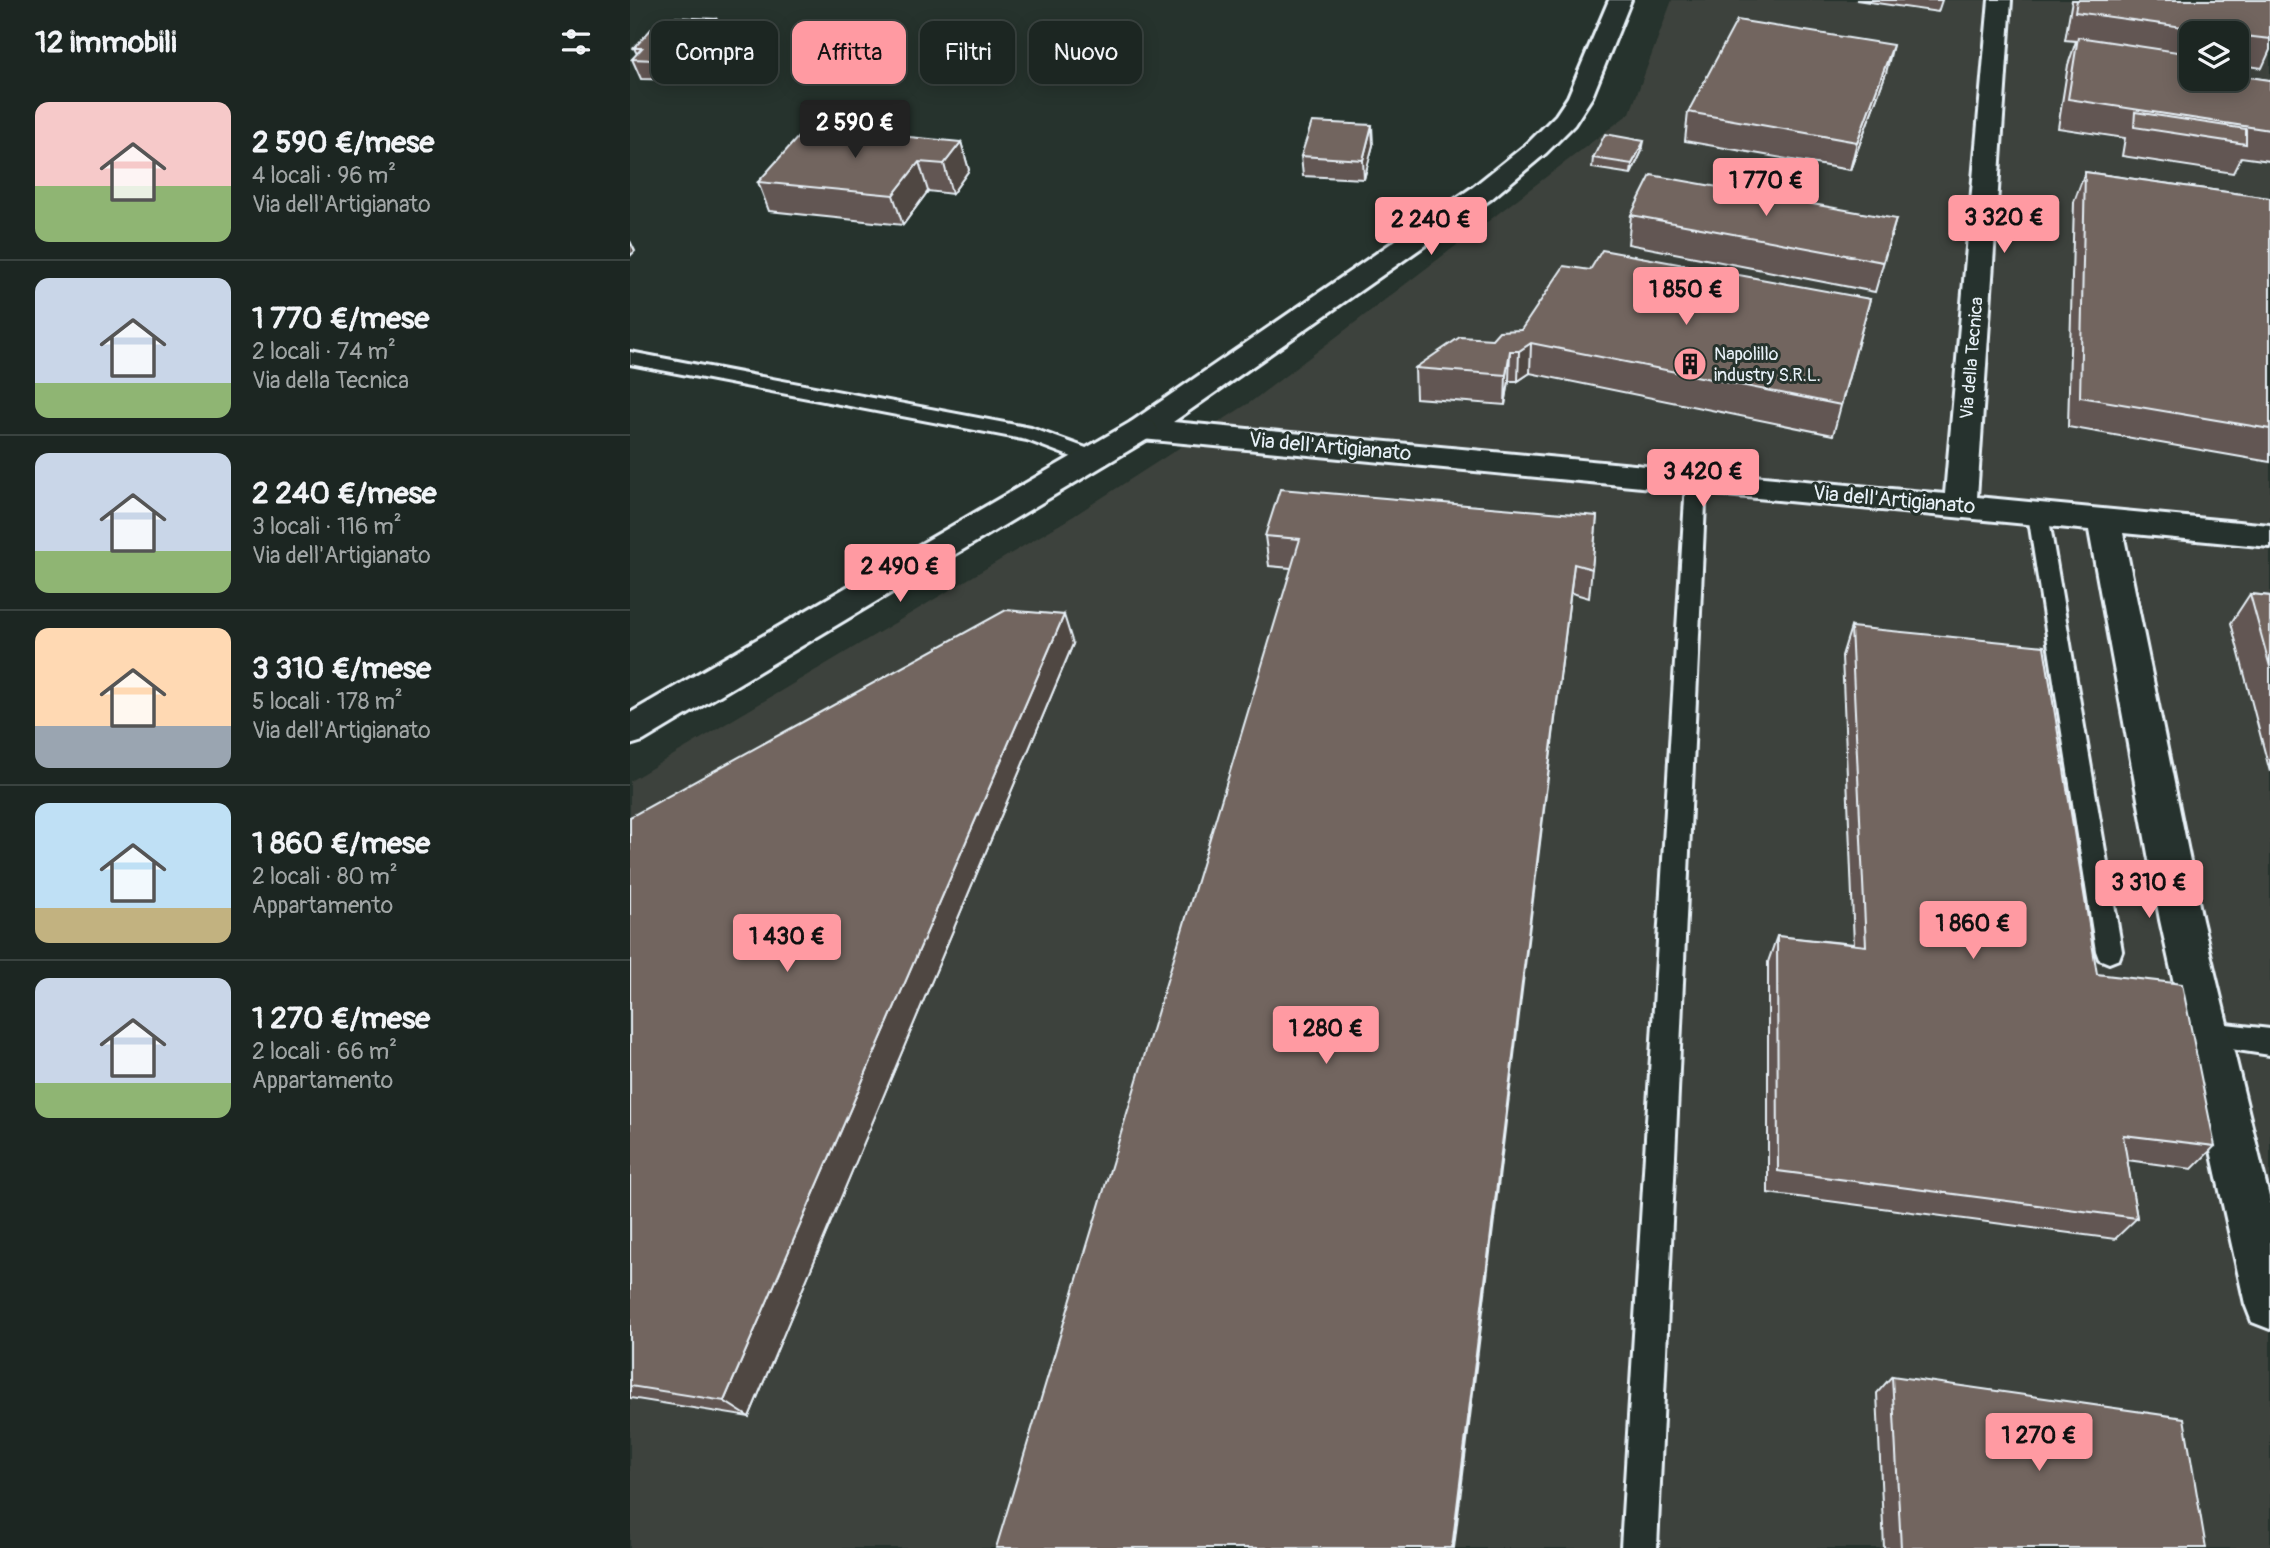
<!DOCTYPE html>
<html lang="it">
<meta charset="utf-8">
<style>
body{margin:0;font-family:Pangolin,sans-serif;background:#252e2a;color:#f1f3f6;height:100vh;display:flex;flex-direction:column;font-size:26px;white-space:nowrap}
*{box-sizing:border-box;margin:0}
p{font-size:23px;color:#a0a5a5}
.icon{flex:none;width:38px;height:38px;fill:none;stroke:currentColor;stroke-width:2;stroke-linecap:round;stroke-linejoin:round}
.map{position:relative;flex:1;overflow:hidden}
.panel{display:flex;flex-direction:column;background:#1c2622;width:630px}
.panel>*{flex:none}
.hud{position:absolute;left:21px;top:21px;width:665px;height:63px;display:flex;gap:14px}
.fabs{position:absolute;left:1549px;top:21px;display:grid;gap:14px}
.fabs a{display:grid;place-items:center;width:70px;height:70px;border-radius:14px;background:#1c2622;box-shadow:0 4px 18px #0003,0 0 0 2px #3a4340;font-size:35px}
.price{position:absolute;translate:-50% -60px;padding:0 16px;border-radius:7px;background:#ff9aa2;color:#111;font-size:23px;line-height:46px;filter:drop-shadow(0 2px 4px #0008)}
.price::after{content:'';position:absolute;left:50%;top:42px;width:21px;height:16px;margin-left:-10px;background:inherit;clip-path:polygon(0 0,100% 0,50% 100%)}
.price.current{background:#222;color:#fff}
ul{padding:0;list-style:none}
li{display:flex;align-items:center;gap:21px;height:175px;padding:0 35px}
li+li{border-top:2px solid #3a4340}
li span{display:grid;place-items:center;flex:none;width:196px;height:140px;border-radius:14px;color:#555}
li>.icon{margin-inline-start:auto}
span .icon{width:84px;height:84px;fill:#fffc;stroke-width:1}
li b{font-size:30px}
h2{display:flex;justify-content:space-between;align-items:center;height:84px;padding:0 35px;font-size:30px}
.pill{padding:0 24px;border-radius:14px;background:#1c2622;box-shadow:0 4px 18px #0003,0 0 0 2px #3a4340;font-size:24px;line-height:63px}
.pill.current{background:#ff9aa2;color:#111}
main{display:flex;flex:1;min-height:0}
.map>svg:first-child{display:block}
.built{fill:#3d423c;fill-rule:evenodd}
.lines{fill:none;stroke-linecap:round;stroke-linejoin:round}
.service-casing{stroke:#e8f1f8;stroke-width:6}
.minor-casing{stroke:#e8f1f8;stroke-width:6}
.tertiary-casing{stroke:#e8f1f8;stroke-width:6}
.service{fill:#26332d;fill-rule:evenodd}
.minor{fill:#26332d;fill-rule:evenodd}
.tertiary{fill:#26332d;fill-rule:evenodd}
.wall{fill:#625752;stroke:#e8f1f8;stroke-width:2;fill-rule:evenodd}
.shaded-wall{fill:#504742;stroke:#e8f1f8;stroke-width:2}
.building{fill:#72655f;stroke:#e8f1f8;stroke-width:2}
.labels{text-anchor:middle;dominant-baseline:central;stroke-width:6;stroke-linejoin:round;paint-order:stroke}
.far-poi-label{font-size:18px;fill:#e8f1f8;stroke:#26332d;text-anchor:start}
.far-street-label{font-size:18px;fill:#e8f1f8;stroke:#26332d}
.street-label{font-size:21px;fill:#e8f1f8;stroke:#26332d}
</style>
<main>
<section class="panel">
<h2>12 immobili<svg class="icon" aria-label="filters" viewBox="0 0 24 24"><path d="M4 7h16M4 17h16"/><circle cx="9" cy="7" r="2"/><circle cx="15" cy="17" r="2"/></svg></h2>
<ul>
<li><span style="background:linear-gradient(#f6c9c9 60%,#8fb573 0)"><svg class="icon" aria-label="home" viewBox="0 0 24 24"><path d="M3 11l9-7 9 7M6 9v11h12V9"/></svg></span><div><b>2 590 €/mese</b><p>4 locali · 96 m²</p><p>Via dell'Artigianato</p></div></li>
<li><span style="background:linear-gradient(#c9d6e8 75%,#8fb573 0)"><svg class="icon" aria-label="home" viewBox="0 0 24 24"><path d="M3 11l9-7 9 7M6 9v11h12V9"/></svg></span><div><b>1 770 €/mese</b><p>2 locali · 74 m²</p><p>Via della Tecnica</p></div></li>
<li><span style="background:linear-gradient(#c9d6e8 70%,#8fb573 0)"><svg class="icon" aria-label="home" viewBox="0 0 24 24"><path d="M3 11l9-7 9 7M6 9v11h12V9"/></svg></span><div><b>2 240 €/mese</b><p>3 locali · 116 m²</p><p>Via dell'Artigianato</p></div></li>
<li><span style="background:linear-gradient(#ffd9b3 70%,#9aa5b1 0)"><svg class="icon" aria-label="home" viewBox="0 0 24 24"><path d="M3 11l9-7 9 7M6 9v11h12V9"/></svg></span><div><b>3 310 €/mese</b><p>5 locali · 178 m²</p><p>Via dell'Artigianato</p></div></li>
<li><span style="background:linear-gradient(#bfe0f5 75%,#c2b280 0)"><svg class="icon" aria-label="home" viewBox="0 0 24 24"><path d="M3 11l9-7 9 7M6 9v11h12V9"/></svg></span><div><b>1 860 €/mese</b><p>2 locali · 80 m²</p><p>Appartamento</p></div></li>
<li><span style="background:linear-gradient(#c9d6e8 75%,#8fb573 0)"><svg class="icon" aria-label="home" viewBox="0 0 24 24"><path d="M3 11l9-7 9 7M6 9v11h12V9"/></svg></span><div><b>1 270 €/mese</b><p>2 locali · 66 m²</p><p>Appartamento</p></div></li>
</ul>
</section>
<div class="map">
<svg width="1640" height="1548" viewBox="0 0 1640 1548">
<rect width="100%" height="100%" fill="#26332d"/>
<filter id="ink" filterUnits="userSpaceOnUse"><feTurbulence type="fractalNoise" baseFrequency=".0143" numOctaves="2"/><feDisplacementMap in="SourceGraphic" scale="14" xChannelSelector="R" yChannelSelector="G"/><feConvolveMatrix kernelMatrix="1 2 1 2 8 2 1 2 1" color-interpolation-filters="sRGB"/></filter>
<g filter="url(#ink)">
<!-- built -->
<path class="built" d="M1042,0H1640V1548H0V781L442,517L622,401L1000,113ZM1561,33H1606V79H1561Z"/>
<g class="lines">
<defs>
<path id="service" d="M0,352L401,428L470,453L473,458L463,465L397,440L0,364Z
M1066,475L1076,482L1027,1548H991L1056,482Z
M1408,507L1418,514L1492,951L1489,959L1479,963L1469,959L1466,951L1398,514Z
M1578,1022L1640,1029V1055L1568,1044L1564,1035L1568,1026Z"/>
<path id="minor" d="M979,0H1001L962,97L944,125L916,153L861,199L543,422L1315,494L1359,0H1381L1347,497L1640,525V547L1493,533L1572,920L1640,1201V1329L1622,1322L1615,1304L1530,920L1459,530L512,439L501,436L496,429L501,422L843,187L898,143L926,115L938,97Z"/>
<path id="tertiary" d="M512,419L523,422L528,429L523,436L13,741L0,745V713L501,422Z"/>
</defs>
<!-- service casing -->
<use href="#service" class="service-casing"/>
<!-- minor casing -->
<use href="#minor" class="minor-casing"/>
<!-- tertiary casing -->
<use href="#tertiary" class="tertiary-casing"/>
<!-- service -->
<use href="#service" class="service"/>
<!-- minor -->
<use href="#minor" class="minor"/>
<!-- tertiary -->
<use href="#tertiary" class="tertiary"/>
</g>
<!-- wall -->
<path class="wall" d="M1226,0H1312L1308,12Z
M1442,0H1640V50L1632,68L1611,65V76L1640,80V161L1611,157L1603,173L1492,156L1495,138L1428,128L1438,65L1446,41L1435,40ZM1561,33H1606V79H1561Z
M93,38L58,80L11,79L2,59L7,54L4,48Z
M1256,73L1220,170L1055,141L1058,112Z
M331,142L339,170L322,194L298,191L273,225L139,211L128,182Z
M743,145L734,179L673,176L671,156Z
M1012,151L1001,174L962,168L963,158Z
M1455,172L1640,198V462L1438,427L1444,202Z
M1001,215L1266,219L1245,292L998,244Z
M960,270L1240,299L1203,435L900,373L888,381H879L875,405L786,398L785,368L891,330Z
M967,516L959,598L942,593L639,566L635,536Z
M1620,594L1640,596V772L1601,623Z
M1221,627L1467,974L1585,1146L1562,1169L1497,1160L1507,1218L1485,1239L1138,1193V962L1147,936L1224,944L1212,656Z
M443,644L119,1417L0,1398V817Z
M1262,1376L1576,1548H1254L1247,1393Z"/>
<!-- shaded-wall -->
<path class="shaded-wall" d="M86,19L93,38L58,80L49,61Z
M1263,45L1256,73L1220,170L1227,142Z
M742,125L743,145L734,179L733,160Z
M1014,141L1012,151L1001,174L1002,164Z
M331,142L339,170L322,194L314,164Z
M289,162L298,191L273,225L263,195Z
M0,241L5,251L0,256Z
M901,343L900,373L888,381L889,351Z
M880,351L879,381L875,405L876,375Z
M944,564L824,1548H822Z
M434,615L443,644L119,1417L94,1401Z"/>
<!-- building -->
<path class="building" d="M1447,0H1640V39L1606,35V33H1596L1445,12Z
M39,17L86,19L49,61L2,59L12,48H4L23,27H29Z
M1107,20L1263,45L1227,142L1058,112Z
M1448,37L1561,54V79H1606V60L1611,61V76L1640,80V130L1438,99Z
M1505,112L1616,129V144L1504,127Z
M682,122L742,125L733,160L671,156Z
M177,127L331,142L314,164L289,162L263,195L128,182Z
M975,134L1014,141L1002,164L963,158Z
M1455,172L1640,198V429L1450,397Z
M1021,175L1266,219L1253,262L1001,215Z
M972,250L1240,299L1211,405L901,343L889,351H880L876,375L785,368L830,337L862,339L869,331L891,330L934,266L960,270Z
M650,489L967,516L962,569L944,564L822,1548H366L670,539L635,536Z
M1620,594L1640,596V667Z
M376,610L434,615L94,1401L0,1386V817Z
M1221,627L1414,646L1467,974L1552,984L1585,1146L1493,1135L1507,1218L1148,1171L1147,936L1236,946Z
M1262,1376L1554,1418L1576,1548H1271Z"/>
</g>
<!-- icons -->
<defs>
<symbol id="building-disc" viewBox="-11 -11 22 22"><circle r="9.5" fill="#ff9aa2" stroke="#26332d"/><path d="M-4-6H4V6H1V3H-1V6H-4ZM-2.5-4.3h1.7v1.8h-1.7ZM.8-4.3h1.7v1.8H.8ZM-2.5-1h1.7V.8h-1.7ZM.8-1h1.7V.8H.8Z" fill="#111"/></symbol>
</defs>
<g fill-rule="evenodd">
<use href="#building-disc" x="1041" y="345" width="38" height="38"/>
</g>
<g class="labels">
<!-- far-poi labels -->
<g class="far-poi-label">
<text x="1084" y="354">Napolillo<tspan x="1084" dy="21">industry S.R.L.</tspan></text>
</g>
<!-- far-street labels -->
<g class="far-street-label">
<text transform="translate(1342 358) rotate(-85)">Via della Tecnica</text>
</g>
<!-- street labels -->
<g class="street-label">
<text transform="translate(700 447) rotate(5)">Via dell'Artigianato</text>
<text transform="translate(1264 500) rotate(5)">Via dell'Artigianato</text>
</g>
</g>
</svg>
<div class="fabs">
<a><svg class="icon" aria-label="layers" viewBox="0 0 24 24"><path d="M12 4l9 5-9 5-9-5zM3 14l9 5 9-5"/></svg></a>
</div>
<b class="price current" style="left:225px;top:160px">2 590 €</b>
<b class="price" style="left:1136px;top:218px">1 770 €</b>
<b class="price" style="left:1374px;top:255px">3 320 €</b>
<b class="price" style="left:801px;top:257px">2 240 €</b>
<b class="price" style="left:1056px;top:327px">1 850 €</b>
<b class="price" style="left:1073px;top:509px">3 420 €</b>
<b class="price" style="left:270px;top:604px">2 490 €</b>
<b class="price" style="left:1519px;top:920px">3 310 €</b>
<b class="price" style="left:1343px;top:961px">1 860 €</b>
<b class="price" style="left:157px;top:974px">1 430 €</b>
<b class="price" style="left:696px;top:1066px">1 280 €</b>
<b class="price" style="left:1409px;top:1473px">1 270 €</b>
<div class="hud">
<a class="pill">Compra</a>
<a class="pill current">Affitta</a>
<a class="pill">Filtri</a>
<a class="pill">Nuovo</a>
</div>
</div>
</main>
